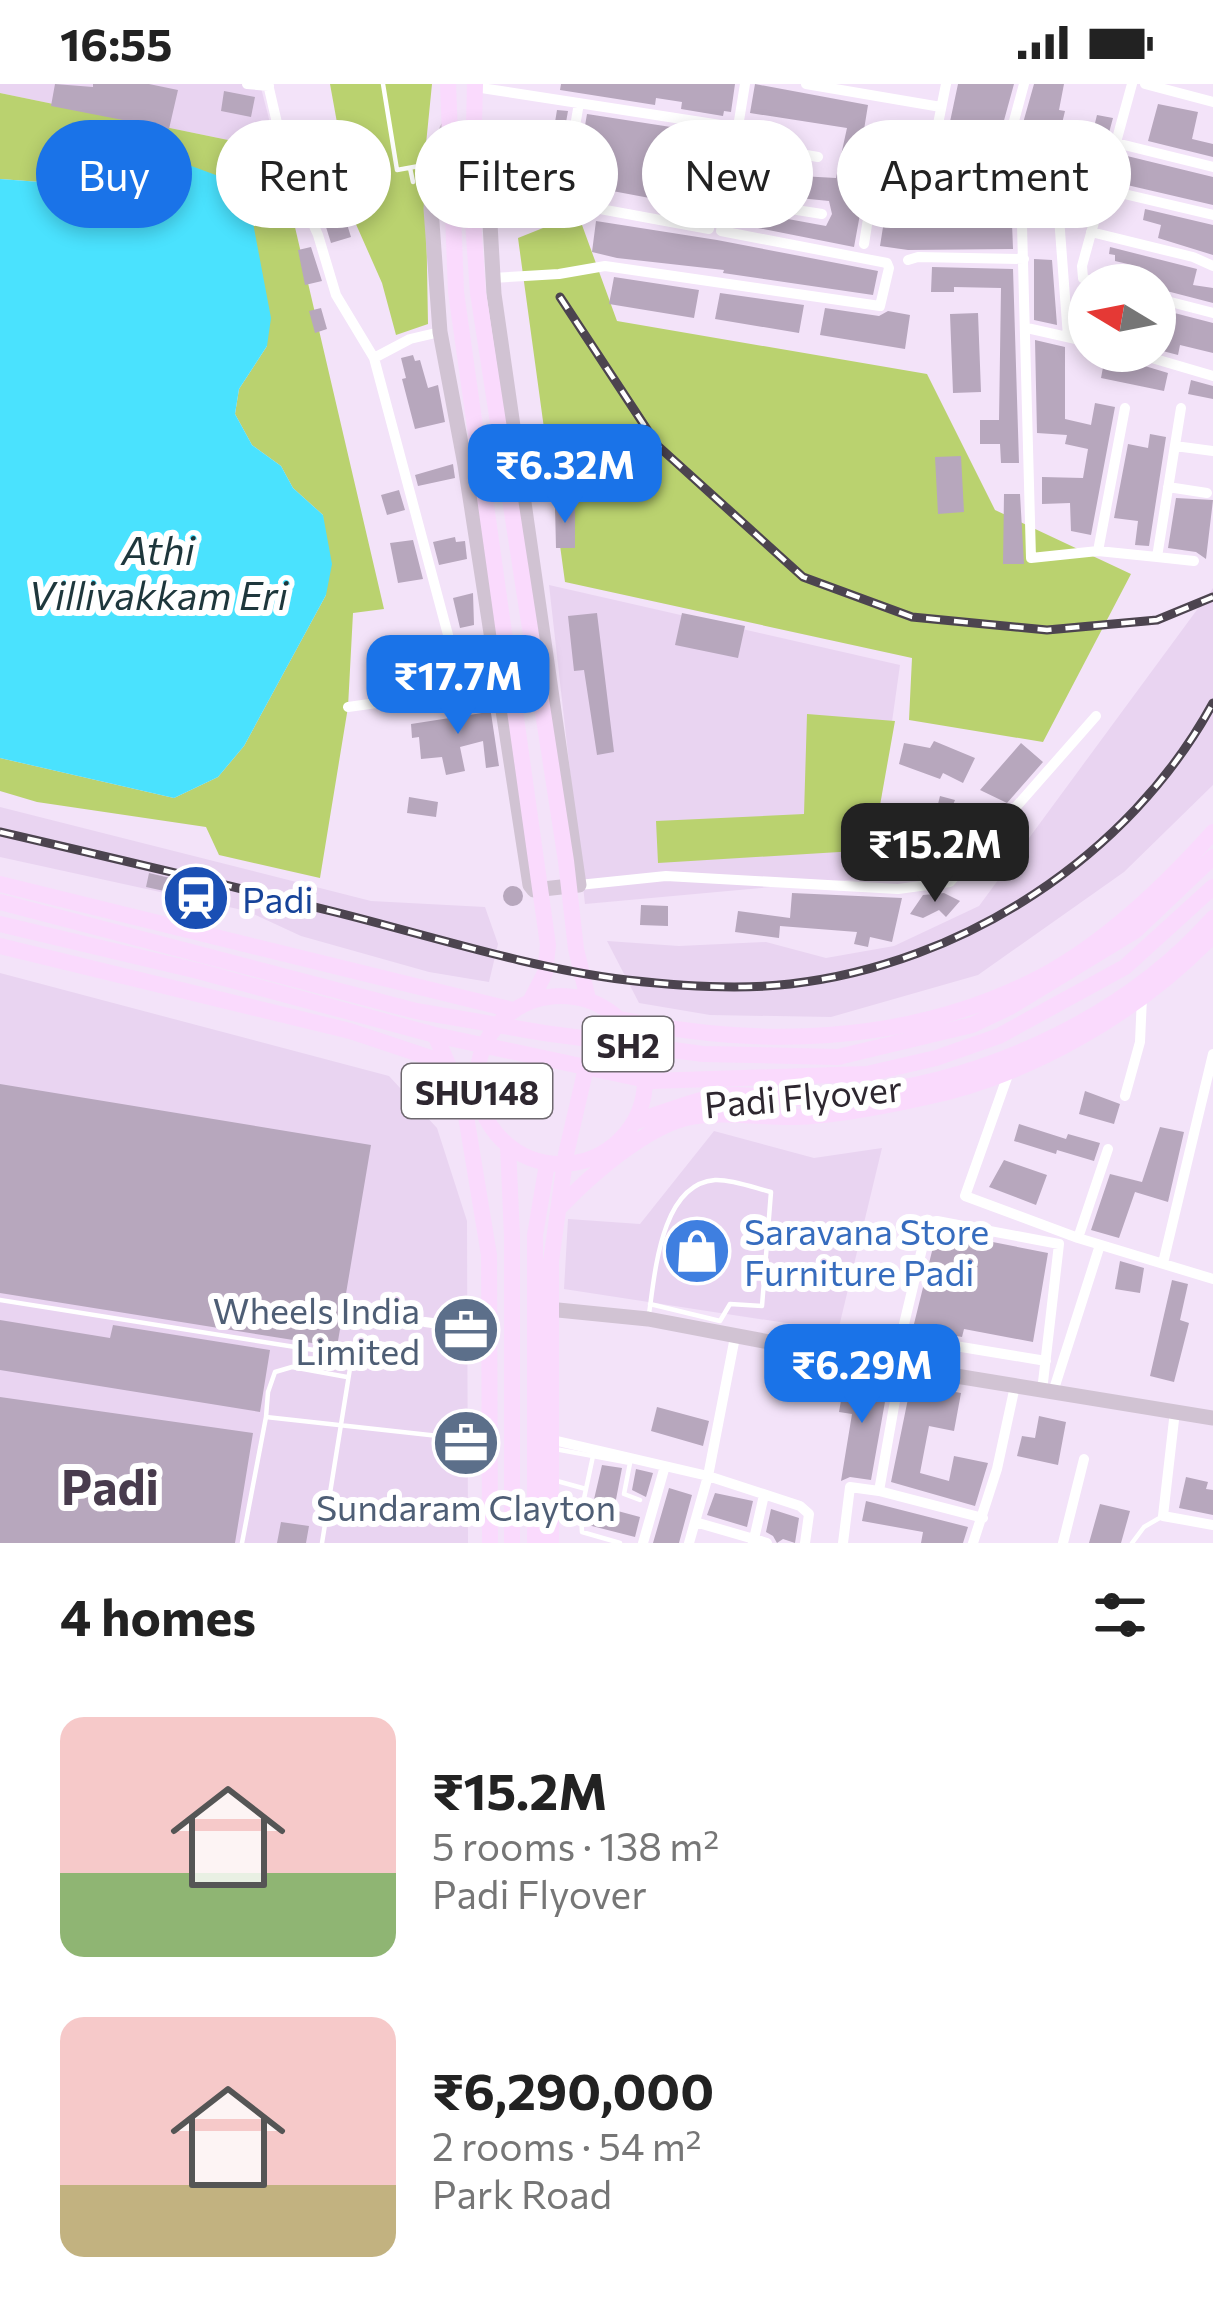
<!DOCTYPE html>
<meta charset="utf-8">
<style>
body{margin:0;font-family:Commissioner,sans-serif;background:#f2f2f2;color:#222;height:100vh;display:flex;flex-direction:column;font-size:45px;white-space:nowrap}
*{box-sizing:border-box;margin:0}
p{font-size:39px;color:#767676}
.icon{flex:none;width:66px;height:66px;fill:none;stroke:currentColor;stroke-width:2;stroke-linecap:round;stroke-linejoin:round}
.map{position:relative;height:1459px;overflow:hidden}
.side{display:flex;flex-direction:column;background:#fff;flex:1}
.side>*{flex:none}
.hud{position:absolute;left:36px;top:36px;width:1143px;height:108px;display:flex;gap:24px}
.needle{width:78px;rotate:280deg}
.controls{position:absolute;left:1068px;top:180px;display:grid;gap:24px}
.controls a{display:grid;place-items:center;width:108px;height:108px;border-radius:50%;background:#fff;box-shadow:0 6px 18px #0003;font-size:60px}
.price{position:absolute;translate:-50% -102px;padding:0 27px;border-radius:24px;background:#1a73e8;color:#fff;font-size:39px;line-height:78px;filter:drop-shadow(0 3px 6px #0008)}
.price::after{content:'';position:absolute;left:50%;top:72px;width:36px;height:27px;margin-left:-18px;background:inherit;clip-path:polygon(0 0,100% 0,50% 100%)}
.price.active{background:#222;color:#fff}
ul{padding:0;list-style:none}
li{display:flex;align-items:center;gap:36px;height:300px;padding:0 60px}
li span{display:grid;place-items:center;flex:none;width:336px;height:240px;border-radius:24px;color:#555}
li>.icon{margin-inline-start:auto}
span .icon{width:144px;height:144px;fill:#fffc;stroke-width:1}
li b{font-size:51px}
h2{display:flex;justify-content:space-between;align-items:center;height:144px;padding:0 60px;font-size:51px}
.tag{padding:0 42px;border-radius:54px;background:#fff;box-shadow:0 6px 18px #0003;font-size:42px;line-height:108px}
.tag.active{background:#1a73e8;color:#fff}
.status{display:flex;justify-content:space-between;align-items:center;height:84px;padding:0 60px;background:#fff;direction:ltr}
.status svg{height:33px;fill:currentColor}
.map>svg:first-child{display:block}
.built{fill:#e9d4f1}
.green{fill:#bad26f}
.water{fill:#4ae2fe}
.building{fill:#b7a7bd}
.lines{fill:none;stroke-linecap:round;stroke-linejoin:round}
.lane{stroke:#fff;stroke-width:4.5}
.street{stroke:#fff;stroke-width:10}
.secondary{stroke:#d1c3d3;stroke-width:15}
.primary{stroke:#fadafd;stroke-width:16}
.rail-casing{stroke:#4c444f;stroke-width:9}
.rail{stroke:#fff;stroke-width:4.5;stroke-dasharray:14;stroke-linecap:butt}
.labels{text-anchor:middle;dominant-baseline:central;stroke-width:12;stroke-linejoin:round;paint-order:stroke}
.shield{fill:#fff;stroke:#6d686e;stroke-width:3}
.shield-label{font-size:33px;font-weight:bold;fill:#2e2730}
.transit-label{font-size:36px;fill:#164399;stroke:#fff;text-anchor:start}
.street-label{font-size:36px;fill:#2e2730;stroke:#fff}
.shop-label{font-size:36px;fill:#366cbe;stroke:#fff;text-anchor:start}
.service-label{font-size:36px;fill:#4e5e75;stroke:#fff;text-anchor:end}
.water-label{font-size:39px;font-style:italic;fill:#1e373c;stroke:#fff}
.district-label{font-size:48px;font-weight:bold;fill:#483b4d;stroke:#fff}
</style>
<div class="status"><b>16:55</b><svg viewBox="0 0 49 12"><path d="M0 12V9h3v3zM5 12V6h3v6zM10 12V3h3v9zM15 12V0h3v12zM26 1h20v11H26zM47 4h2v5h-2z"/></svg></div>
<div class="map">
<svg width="1213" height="1459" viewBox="0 0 1213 1459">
<rect width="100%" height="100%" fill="#f3e3f9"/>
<!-- built -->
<path class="built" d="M0,0H260L277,66L0,9Z
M549,501L900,581L870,794L585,820Z
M1213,504V701L1124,788L978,891L831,933L710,931L639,919L607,857L679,862L766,858L826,874L894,862L979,822Z
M0,723L371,817L485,823L498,860L489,898L429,888L301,852L247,827L0,773Z
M0,889L389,992L437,1044L467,1137L468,1459H0Z
M714,1047L814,1074L882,1064L838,1247L564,1205L568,1135L640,1140Z"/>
<!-- green -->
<path class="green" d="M330,0H432L425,70L428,240L396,251L382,199L355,138Z
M0,9L277,66L384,525L353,529L348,623L320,794L219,771L206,743L37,718L0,707V674L174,714L218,693L244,662L326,511L323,431L293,404L281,382L252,361L235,330L239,305L267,262L81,101L0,95Z
M578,130L617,237L927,290L995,426L1131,490L1043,658L909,636L912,574L565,498L518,154Z
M807,630L895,637L872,766L658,779L656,737L804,730Z"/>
<!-- water -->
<path class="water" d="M144,78L186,80L232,97L250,123L271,234L267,262L239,305L235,330L252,361L281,382L293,404L323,431L332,480L326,511L244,662L218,693L174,714L0,674V95L81,101Z"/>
<!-- building -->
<path class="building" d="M55,0L93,3V0H149L178,6L169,45L51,22Z
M561,0H735L731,28L724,27L723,32L681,25L682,18L656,14L655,21L560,6Z
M755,0L868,21L862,58L873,59L854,163L758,144L761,130L826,142L832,130L829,117L779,112L782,91L836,94L847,44L750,29Z
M958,0H1014L992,80L944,66Z
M1034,0H1064L1059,26L1065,27L1060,48L1023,39Z
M224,7L255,13L251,33L221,27Z
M1158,20L1198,28L1192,55L1213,60V73L1148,57Z
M557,26L568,27L554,106L544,105Z
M587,30L716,50L703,124L575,100Z
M1097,31L1113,34L1107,56L1091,55Z
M1018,58L1027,60L1023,88L1011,86Z
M1058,67L1101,75L1086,131L1068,125L1061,111L1052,113L1048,120L1037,118L1039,106L1049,109Z
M747,71L769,74L766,90L760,89L757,108L738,106Z
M1123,71L1213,93V121L1127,101L1130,87L1119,85Z
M337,74L342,102L323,106L316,78Z
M893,80L929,85L963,95L961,104L1011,113L1013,165L908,166L880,162Z
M335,124L339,139L346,137L351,153L331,159L321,127Z
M1145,125L1213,141V171L1158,154L1161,141L1143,136Z
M596,137L717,156L878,187L873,211L723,189L724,186L617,174L592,168Z
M311,163L322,197L305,201L298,166Z
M1110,163L1197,185L1193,201L1213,204V219L1155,204V201L1128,200L1132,181L1115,177V171L1109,170Z
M1034,175L1052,176L1057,241L1034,236Z
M932,183L1013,185L1019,379H1001L1000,360H980V336H999L1001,204L954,203V208H931Z
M614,193L699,206L694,234L609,220Z
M720,209L804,221L799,249L715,235Z
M321,224L327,245L315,249L309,227Z
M825,224L879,232L888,227L910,231L905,265L820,251Z
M1159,225L1213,239V269L1180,261L1178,271L1155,265Z
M978,229L981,308L953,309L950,230Z
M1035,256L1065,263V335L1091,341L1095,319L1115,323L1091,451L1071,447L1070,419L1042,420V393L1083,394L1088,365L1065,360L1067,351L1037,349Z
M1106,267H1118L1125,276L1168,289L1164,307L1101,294Z
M413,271L415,277L420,276L428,304L438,301L445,338L415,345L402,295L406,294L401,274Z
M1191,296L1213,302V315L1188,310Z
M1150,350L1166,353L1149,462L1135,461L1138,437L1114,434L1128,360L1148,364Z
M961,372L964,428L938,430L935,373Z
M453,380L455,394L418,402L415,391Z
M399,406L405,426L387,431L381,411Z
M1004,410H1020L1024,480H1003Z
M1176,414L1213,416L1206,475L1196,468L1168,464Z
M575,420V464H556L555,421Z
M455,453L456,458L465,457L467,475L439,481L433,458Z
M413,456L423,495L398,499L390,459Z
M473,509L474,541L460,544L453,514Z
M597,529L614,668L597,671L584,586L574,587L568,532Z
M682,529L745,542L738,574L675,561Z
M484,583L499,682L486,684L483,657L460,663L465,687L446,691L442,673L421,675L419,653L412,654L411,640L482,629L478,610L486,608Z
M934,657L975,674L963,699L943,689L940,695L899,680L904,659L930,664Z
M1021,659L1043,678L1007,719L980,706Z
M940,712L955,716L938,755L968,720L993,726L983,745L960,739L952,780L916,772L928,738L933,740Z
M409,713L438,718L436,733L407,729Z
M149,789L213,804L210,817L146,803Z
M503 812a10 10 0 1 1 20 0a10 10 0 1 1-20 0Z
M792,809L902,814L892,858L870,853L868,863L854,860L857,848L780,842L779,854L735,848L738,827L790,834Z
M944,809L960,817L946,833L939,826L923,834L910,830L923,811Z
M641,821L668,822V842L640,841Z
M0,1000L371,1061L337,1263L0,1209Z
M1085,1007L1120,1020L1114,1040L1079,1030Z
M1019,1040L1066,1055L1068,1050L1100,1059L1094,1077L1057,1066L1056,1070L1014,1057Z
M1160,1043L1184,1048L1168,1118L1135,1108L1119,1154L1091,1146L1110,1090L1142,1098Z
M1004,1076L1047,1091L1036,1121L989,1103Z
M937,1147L1048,1169L1033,1258L964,1245L962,1253L913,1244Z
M1120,1177L1144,1184L1140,1209L1115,1205Z
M1172,1196L1188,1200L1180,1236L1189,1239L1174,1298L1150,1292Z
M0,1236L110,1254L113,1241L270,1266L260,1328L0,1286Z
M845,1294L888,1301L871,1396L850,1393L841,1397L852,1330L839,1328Z
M911,1300L961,1309L954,1347L929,1342L920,1389L949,1397L954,1372L988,1379L975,1422L891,1398Z
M0,1313L253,1349L235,1459H0Z
M657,1323L709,1337L703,1362L651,1347Z
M1039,1332L1066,1338L1058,1381L1017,1372L1022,1352L1035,1354Z
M602,1381L622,1384L614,1426L640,1433L635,1453L588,1441Z
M636,1385L653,1389L646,1413L632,1406Z
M1186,1393L1208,1398L1206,1405L1213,1406V1431L1179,1424Z
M669,1404L692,1411L679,1459H653Z
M715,1409L753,1417L747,1443L707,1431Z
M866,1417L968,1443L963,1459H921L923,1448L862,1437Z
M1100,1420L1130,1427L1121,1459H1089Z
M771,1425L799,1434L795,1459L783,1455L777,1459L773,1452L766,1448Z
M281,1438L309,1442L306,1459H277Z"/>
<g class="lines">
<!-- lane -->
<path class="lane" d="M383,0L397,86L430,80
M410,84L413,98
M0,1216L352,1272L322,1459
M649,1230C655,1189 661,1100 715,1096C732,1095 755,1104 771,1108L762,1222L730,1220L720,1237L650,1220
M352,1272L369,1258L418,1265
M266,1333L268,1308L275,1288L292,1283L347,1293
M555,1365L593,1372L586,1405
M593,1372L630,1379L624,1410L640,1416
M557,1397L586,1405L581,1429
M556,1423L581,1431L582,1448L620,1459
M242,1459L266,1333L484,1357
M1132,1459L1144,1443L1163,1432"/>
<!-- street -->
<path class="street" d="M247,0L269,2
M268,0L287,82L318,151L336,211L374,274L410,255L440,248
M806,0L941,23
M1145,0L1213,18
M475,3L727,42L709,145L562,118L579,19
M1013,47L1092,65L1114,66
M736,59L818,73
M1116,59L1213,83
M931,75L946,0
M998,96L1024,0
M1103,105L1213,131
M727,115L822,130
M1058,120L1068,253
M1091,148L1193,173L1213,182
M864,160L878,71L881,69L931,75L1021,104L1031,474L1098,467L1125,324
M908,176L918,173L1024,175
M492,194L559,190L605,182L880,222L889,184L887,179L721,147L745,0
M1103,201L1083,194L1082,182L1132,0
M1155,214L1213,229
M1027,244L1089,258
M1128,267L1213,292
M1175,362L1213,367
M1168,403L1207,409
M1098,467L1157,473L1181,324
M1157,473L1194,477
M348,623L463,607L374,274
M579,801L666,792L898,805L950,798L1096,632
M1009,988L965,1112L1078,1154L1213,1195
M1125,1012L1140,958L1142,913
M1078,1154L1108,1065
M1163,1179L1213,970
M425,1238L489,1247
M901,1253L1046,1277
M894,1282L926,1148L931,1138L937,1137L1059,1160L1042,1307
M1053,1308L1100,1161
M1175,1327L1163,1432L1213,1441
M553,1356L708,1392L800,1422L809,1430L805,1459
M879,1407L983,1434
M764,1411L754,1455L767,1459
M695,1438L754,1455L753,1459
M643,1459L665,1382
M689,1459L708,1392L735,1253
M843,1459L850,1403L879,1407L901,1283
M973,1459L997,1385L1015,1302
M1063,1459L1084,1375"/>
<!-- secondary -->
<path class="secondary" d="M447,45L433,80L431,125L440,248L465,381L530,801L534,806L579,801L494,210L486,69L473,59
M548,1225L648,1235L901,1283L1213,1334"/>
<!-- primary -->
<path class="primary" d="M448,0L456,208L548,861L545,889L531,916
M475,0L472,122L478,209L566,777L576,865L588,915
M0,800L513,926
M0,818L416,927L544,949L703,970L838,973L972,941L1010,923L1135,847L1213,773
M0,840L198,887L435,951L651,997L867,990L936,974L999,952L1125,883L1213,803
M0,862L350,947L437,976L448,985
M477 996a84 84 0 1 1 168 0a84 84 0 1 1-168 0Z
M620,935C756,964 903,961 1031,898C1100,864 1162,805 1213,748
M435,951L463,1014L489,1171L490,1459
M634,1038C660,1030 686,1019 712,1013C736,1008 762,1014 786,1014C807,1015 829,1013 850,1011C984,998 1123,935 1213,834
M508,1062L512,1152V1459
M560,1123C590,1092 643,1045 686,1034C715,1026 763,1034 795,1033C836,1032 881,1023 922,1014C1029,992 1137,930 1213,851
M535,1459V1151L547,1080
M551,1459V1177L566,1070L586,984"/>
<defs>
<path id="rail" d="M560,213L658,362L803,493L912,533L1047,546L1157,536L1213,513
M0,748C112,774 224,800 335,828C431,852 529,884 627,896C679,902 738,906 790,900C963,880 1129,773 1213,619"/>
</defs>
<!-- rail casing -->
<use href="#rail" class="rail-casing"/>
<!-- rail -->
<use href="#rail" class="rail"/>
</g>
<!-- icons -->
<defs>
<symbol id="station-disc" viewBox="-11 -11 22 22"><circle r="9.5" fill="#1a4fb4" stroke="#fff"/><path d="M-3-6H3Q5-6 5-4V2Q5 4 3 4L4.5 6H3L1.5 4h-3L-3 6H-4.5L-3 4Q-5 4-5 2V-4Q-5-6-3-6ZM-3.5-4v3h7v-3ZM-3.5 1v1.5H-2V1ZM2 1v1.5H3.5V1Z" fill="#fff"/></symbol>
<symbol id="shop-disc" viewBox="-11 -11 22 22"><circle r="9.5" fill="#3f7fe0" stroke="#fff"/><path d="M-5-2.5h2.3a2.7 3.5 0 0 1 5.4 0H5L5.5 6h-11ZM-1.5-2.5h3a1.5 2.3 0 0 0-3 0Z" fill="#fff"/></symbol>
<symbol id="office-disc" viewBox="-11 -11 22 22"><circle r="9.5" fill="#5c6f8a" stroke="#fff"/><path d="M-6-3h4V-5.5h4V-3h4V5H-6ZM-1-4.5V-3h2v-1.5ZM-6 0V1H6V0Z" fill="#fff"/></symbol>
</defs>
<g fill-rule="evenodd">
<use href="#station-disc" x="158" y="776" width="76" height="76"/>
<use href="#shop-disc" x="659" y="1129" width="76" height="76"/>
<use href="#office-disc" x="428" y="1208" width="76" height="76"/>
<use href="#office-disc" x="428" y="1321" width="76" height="76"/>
</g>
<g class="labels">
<!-- shield labels -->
<g class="shield">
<rect x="583" y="933" width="90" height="54" rx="9"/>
<rect x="402" y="980" width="150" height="54" rx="9"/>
</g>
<g class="shield-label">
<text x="628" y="960">SH2</text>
<text x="477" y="1007">SHU148</text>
</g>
<!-- transit labels -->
<g class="transit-label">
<text x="242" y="814">Padi</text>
</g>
<!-- street labels -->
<g class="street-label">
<text transform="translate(803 1011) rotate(-5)">Padi Flyover</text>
</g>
<!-- shop labels -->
<g class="shop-label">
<text x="744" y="1146">Saravana Store<tspan x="744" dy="41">Furniture Padi</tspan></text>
</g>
<!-- service labels -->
<g class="service-label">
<text x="420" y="1225">Wheels India<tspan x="420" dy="41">Limited</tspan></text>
<text x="466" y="1422" text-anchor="middle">Sundaram Clayton</text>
</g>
<!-- water labels -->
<g class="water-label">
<text x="158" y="465">Athi<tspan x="158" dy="45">Villivakkam Eri</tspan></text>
</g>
<!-- district labels -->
<g class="district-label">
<text x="110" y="1401">Padi</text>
</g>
</g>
</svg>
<div class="controls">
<a><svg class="needle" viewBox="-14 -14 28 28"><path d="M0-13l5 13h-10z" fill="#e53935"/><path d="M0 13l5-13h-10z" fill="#767676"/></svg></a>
</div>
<b class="price" style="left:565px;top:442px">₹6.32M</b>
<b class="price" style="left:458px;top:653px">₹17.7M</b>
<b class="price active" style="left:935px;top:821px">₹15.2M</b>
<b class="price" style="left:862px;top:1342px">₹6.29M</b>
<div class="hud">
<a class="tag active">Buy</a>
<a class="tag">Rent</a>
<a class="tag">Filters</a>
<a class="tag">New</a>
<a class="tag">Apartment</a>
</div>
</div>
<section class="side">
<h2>4 homes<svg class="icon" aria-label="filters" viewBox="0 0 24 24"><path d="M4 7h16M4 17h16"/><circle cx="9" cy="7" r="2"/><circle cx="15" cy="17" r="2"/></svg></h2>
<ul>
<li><span style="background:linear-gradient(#f6c9c9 65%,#8fb573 0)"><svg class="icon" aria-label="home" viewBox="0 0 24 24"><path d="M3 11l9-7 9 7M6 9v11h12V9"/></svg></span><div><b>₹15.2M</b><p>5 rooms · 138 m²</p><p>Padi Flyover</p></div></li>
<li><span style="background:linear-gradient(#f6c9c9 70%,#c2b280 0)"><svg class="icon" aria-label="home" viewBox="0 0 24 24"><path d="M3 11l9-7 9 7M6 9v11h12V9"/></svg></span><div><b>₹6,290,000</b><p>2 rooms · 54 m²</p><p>Park Road</p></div></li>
</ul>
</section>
